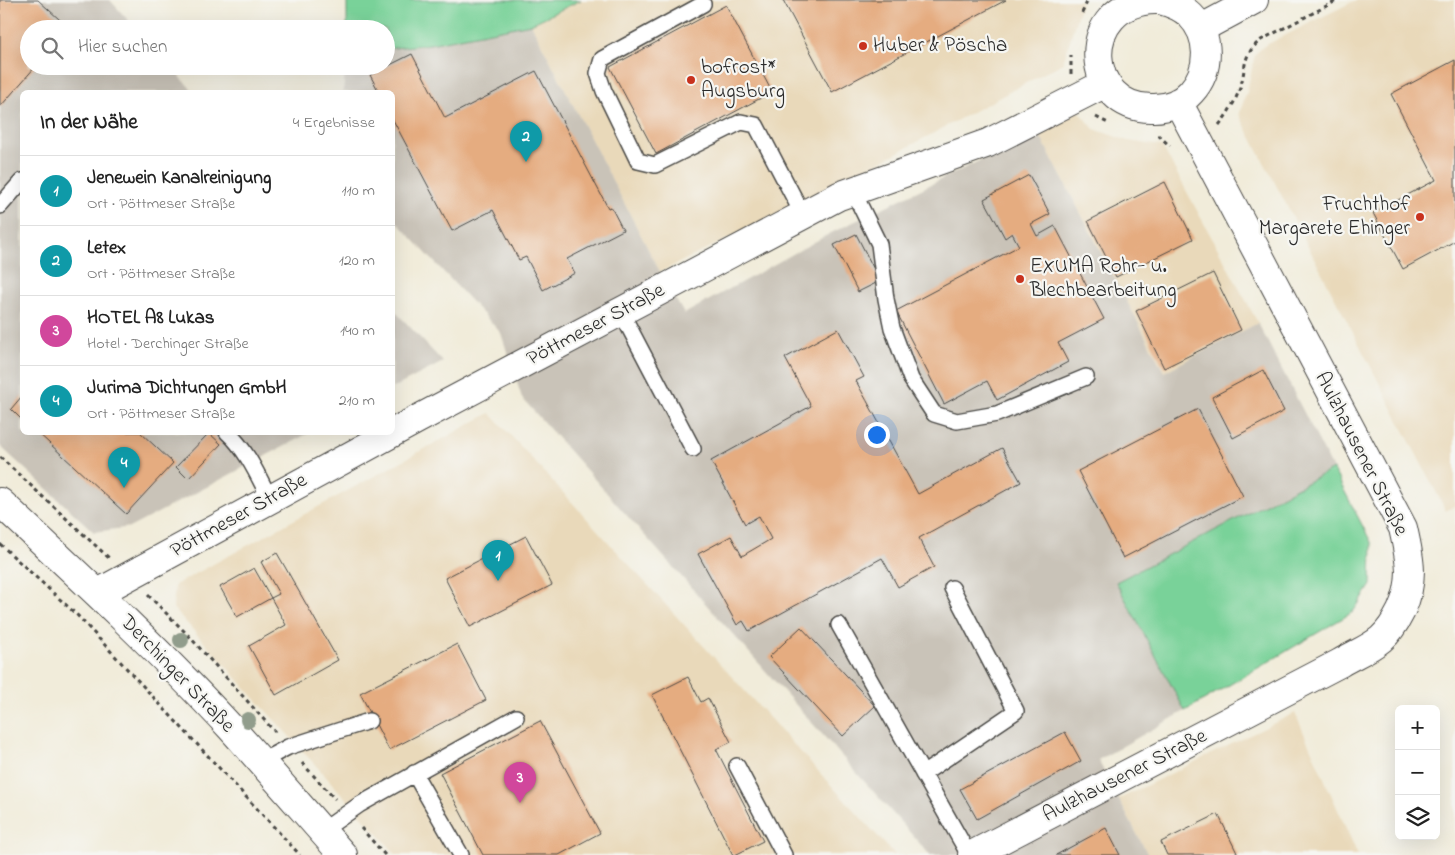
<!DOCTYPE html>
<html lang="de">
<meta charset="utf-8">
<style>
body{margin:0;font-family:"Indie Flower",sans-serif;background:#f2f2f2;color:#222}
.controls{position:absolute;right:15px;bottom:15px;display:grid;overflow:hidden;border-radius:8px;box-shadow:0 5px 20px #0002}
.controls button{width:45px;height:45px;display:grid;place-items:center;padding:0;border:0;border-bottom:1px solid #e0e0e0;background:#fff;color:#222;font:25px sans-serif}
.you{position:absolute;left:876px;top:434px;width:18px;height:18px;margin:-12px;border:4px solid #fff;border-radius:50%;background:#1a73e8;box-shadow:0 0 0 8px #1a73e833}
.badge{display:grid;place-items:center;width:32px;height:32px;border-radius:50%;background:#111827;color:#fff;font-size:16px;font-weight:700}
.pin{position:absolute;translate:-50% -41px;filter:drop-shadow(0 1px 2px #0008)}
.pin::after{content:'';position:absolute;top:26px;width:18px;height:15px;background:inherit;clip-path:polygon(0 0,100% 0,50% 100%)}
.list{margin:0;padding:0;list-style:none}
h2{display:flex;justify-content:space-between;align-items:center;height:65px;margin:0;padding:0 20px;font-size:21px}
h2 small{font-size:16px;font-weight:400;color:#767676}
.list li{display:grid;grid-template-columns:32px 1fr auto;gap:15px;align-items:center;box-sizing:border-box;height:70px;padding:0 20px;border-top:1px solid #e0e0e0}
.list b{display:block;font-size:19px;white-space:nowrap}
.list p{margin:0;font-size:16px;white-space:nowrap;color:#767676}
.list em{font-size:16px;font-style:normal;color:#767676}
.icon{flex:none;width:28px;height:28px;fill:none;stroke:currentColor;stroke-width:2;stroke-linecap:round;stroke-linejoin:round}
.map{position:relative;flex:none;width:1455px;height:855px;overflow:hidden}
.search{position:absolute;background:#fff;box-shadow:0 5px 20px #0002;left:20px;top:20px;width:375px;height:55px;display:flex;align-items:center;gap:12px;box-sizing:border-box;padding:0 18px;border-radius:28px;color:#767676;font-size:19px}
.panel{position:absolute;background:#fff;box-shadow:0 5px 20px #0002;left:20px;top:90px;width:375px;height:345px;border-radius:8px}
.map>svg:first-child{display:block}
.built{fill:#e9d9ba}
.industrial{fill:#c9c3b8}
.green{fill:#79d299;stroke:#527e62}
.building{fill:#e5ac80}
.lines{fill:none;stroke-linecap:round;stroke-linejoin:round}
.service-casing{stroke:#494845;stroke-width:18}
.minor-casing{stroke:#494845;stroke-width:30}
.secondary-casing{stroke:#494845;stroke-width:30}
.path{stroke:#494845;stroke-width:3;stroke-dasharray:4 4;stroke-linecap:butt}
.service{stroke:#fff;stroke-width:15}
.minor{stroke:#fff;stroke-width:28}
.secondary{stroke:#fff;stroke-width:28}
.tree{fill:#919d8c}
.poi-dot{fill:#c8321e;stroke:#f6f6f2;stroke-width:2}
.labels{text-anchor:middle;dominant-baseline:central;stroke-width:4.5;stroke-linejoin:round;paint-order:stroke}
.poi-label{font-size:21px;fill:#2b2b2b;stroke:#f6f6f2;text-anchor:start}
.street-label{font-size:21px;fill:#2b2b2b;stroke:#f6f6f2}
</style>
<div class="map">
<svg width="1455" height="855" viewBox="0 0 1455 855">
<rect width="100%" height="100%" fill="#f6f6f2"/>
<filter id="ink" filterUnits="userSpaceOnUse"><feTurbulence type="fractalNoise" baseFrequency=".02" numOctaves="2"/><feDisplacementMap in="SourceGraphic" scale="10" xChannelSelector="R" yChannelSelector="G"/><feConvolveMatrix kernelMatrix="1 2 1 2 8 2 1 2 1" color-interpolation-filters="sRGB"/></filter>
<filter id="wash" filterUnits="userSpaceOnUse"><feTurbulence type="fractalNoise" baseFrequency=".0096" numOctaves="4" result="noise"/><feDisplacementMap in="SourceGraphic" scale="20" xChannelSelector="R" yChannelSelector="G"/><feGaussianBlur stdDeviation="1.12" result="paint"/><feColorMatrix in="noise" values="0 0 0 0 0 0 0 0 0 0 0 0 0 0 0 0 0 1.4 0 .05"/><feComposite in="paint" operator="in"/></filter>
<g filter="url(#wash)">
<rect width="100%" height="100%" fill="#f1ecda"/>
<path class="built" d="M581 0H1082L1063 63 834 187 660 272 531 24Z
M1356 0H1455V505L1446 511 1239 114 1247 92 1255 54 1264 46Z
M1079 111 1094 129 1128 141 1162 146 1258 323 1164 372 1038 132Z
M490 413 895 855H397L173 608 175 585Z
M1295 713 1358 855H1148L1119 799Z"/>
<path class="industrial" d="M0 0H110L136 29H29V66H170L194 92H22V432L309 433 131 527 94 532 0 446Z
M531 24 660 272 684 314 829 234 1038 132 1164 372 1258 323 1333 469 1116 582 1185 711 1098 760 1148 855H930L522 398 501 333 393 218 392 92H343L346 66H386V49L430 44Z
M393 309 443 362 393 388H392Z"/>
<path class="green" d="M347 0H581L531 24 430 44 386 49V29H347Z
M1333 469 1372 544 1371 585 1353 612 1185 711 1116 582Z"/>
<g id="blocks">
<path class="building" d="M0 0H38L70 29H29V66H36L0 107Z
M783 0H1006L832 92Z
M726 5 772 92 656 154 610 67Z
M412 54 445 118 536 71 608 208 611 207 623 230 567 259 575 273 543 290 526 257 519 260 493 210 452 231 392 118V92H379L370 75Z
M1455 60V241L1403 269 1373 213 1436 180 1391 94Z
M1029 175 1050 214 1031 224 1037 236 1055 226 1104 319 1058 343 1068 362 997 400 987 381 944 404 896 311 1019 246 1012 233 1005 238 984 199Z
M1165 182 1193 239 1116 277 1088 221Z
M856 234 880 281 858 292 834 245Z
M1213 273 1241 330 1164 368 1136 311Z
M838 329 864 377 856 381 918 494 1002 448 1021 482 919 538 934 567 898 587 882 558 749 631 743 621 737 625 698 554 731 536 742 556 771 539 759 516 745 524 711 461 811 406 785 358Z
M1263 370 1284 411 1233 438 1212 397Z
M22 396V420L11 409Z
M1198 409 1243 496 1123 558 1078 471Z
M37 432H140L173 463 126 514Z
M209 433 221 444 188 479 176 467Z
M526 536 552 585 470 627 445 578Z
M277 553 338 660 276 695 249 646 286 625 271 598 279 594 261 562Z
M254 568 271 598 237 617 220 587Z
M801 627 875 706 843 736 769 657Z
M457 644 486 700 389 750 360 693Z
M688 677 701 702 708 698 731 742 716 749 763 841 735 855H733L652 695Z
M540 721 600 833 559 855H483L440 773Z
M1065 732 1081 761 977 819 960 789Z
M1218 814 1238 855H1167L1161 842Z
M1106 828 1120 855H1056Z"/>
</g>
</g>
<g filter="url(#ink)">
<use href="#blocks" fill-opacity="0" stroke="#494845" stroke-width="1"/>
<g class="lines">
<g class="service-casing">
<path id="service" d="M703 4 602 59 598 73 604 91 638 161 655 165 741 122 756 125 803 215
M853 191 879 244 886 299 892 328 911 379 934 414 957 421 997 414 1086 377
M0 206 22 181
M621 312 693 449
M227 432C247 450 258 476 270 499
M839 625 969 855
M260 762 288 747 369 721
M737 766 784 855
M414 773 461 855
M923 774 1016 711 952 588
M322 831 359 805 516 717"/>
</g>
<g class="minor-casing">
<path id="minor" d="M1155 0C1076 2 1083 111 1154 108 1168 108 1182 102 1191 92 1211 70 1211 36 1190 15 1182 7 1171 3 1160 0
M1200 29 1254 0
M98 593 418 419 839 196 988 143 1106 83
M972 855 1340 663C1353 655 1369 649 1381 639 1389 632 1396 621 1401 611 1415 580 1410 559 1403 528L1178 102"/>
</g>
<g class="secondary-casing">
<path id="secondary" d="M0 502C78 575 157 648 230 727 268 769 305 812 343 855"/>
</g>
<path class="path" d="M1082 13 1088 0
M1071 74V55
M1096 117 1108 123
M1219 125C1228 114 1235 102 1240 88 1247 66 1241 56 1261 40L1338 0
M1158 135 1170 146
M0 457 109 558
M0 544 77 615 300 855
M148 595 188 635 275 732
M302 763 335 799
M361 828 385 855"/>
<use href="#service" class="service"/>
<use href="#minor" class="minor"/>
<use href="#secondary" class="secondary"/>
</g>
<g class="tree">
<circle cx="181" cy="640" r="8"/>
<circle cx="248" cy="720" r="8"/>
</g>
</g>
<g class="poi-dot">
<circle cx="863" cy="46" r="5"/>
<circle cx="691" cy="80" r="5"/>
<circle cx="1420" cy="217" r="5"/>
<circle cx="1020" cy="279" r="5"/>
</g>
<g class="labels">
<g class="poi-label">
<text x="873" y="46">Huber &amp; Pöscha</text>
<text x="701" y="68">bofrost*<tspan x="701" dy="24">Augsburg</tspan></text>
<text x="1410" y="205" text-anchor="end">Fruchthof<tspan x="1410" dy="24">Margarete Ehinger</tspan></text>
<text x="1030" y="267">EXUMA Rohr- u.<tspan x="1030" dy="24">Blechbearbeitung</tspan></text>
</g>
<g class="street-label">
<text transform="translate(596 325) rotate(-28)">Pöttmeser Straße</text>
<text transform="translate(1361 454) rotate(63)">Aulzhausener Straße</text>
<text transform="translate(239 516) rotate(-29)">Pöttmeser Straße</text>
<text transform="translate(177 674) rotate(46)">Derchinger Straße</text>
<text transform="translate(1125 776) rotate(-27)">Aulzhausener Straße</text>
</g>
</g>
</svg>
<div class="controls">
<button>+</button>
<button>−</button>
<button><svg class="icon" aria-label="layers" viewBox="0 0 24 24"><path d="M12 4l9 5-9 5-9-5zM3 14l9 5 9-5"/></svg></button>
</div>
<div class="you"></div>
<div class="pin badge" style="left:498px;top:581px;background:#0f9aa8">1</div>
<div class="pin badge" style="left:526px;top:162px;background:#0f9aa8">2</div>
<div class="pin badge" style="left:520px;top:803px;background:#d1479c">3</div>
<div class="pin badge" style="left:124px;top:488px;background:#0f9aa8">4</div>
<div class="search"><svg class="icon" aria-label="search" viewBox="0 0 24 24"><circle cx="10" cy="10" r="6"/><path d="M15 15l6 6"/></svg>Hier suchen</div>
<section class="panel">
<h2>In der Nähe<small>4 Ergebnisse</small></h2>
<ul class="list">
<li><span class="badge" style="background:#0f9aa8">1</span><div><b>Jenewein Kanalreinigung</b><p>Ort · Pöttmeser Straße</p></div><em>110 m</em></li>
<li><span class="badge" style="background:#0f9aa8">2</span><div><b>Letex</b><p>Ort · Pöttmeser Straße</p></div><em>120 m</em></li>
<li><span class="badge" style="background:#d1479c">3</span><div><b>HOTEL A8 Lukas</b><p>Hotel · Derchinger Straße</p></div><em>140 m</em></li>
<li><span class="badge" style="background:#0f9aa8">4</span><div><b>Jurima Dichtungen GmbH</b><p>Ort · Pöttmeser Straße</p></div><em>210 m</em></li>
</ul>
</section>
</div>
